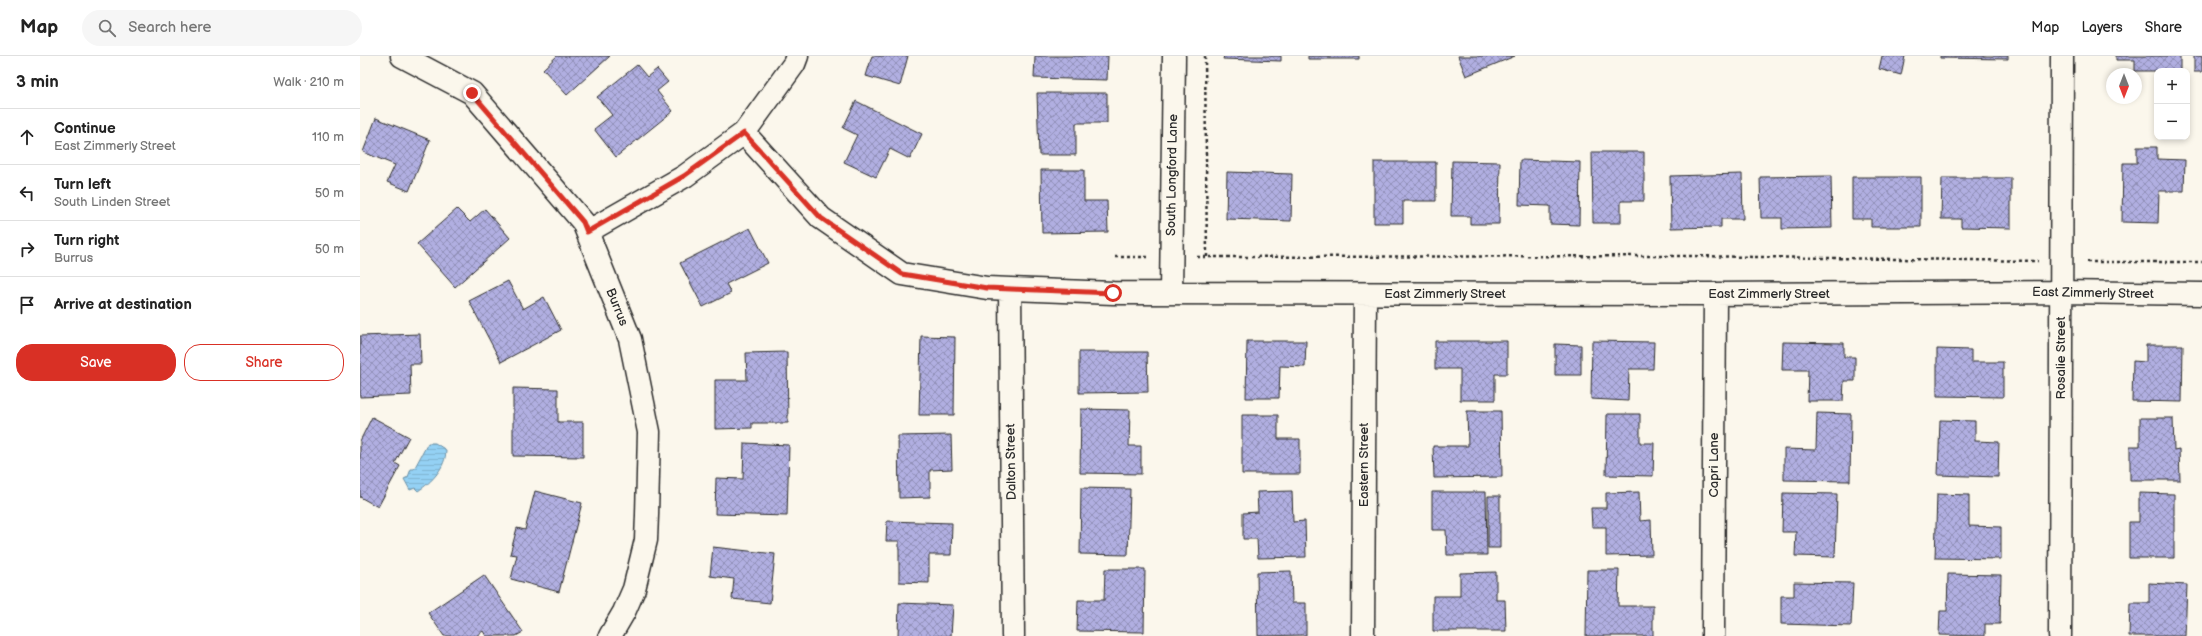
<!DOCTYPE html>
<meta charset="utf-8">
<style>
body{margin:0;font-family:"Balsamiq Sans",sans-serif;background:#f6f6f6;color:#222}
.controls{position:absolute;right:12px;top:12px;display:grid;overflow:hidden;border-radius:8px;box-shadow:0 2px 6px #0003}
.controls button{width:36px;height:36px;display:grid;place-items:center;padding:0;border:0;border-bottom:1px solid #e0e0e0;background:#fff;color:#222;font:20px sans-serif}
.compass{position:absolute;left:1746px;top:12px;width:36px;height:36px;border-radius:50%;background:#fff;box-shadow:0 2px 6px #0003;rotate:180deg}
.stop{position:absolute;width:12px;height:12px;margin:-9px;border:3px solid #d93025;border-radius:50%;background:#fff}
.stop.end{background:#d93025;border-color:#fff;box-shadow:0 1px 4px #0008}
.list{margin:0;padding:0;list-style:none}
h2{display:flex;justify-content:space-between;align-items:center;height:52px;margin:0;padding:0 16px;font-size:17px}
h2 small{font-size:13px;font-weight:400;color:#767676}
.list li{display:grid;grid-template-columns:26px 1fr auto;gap:12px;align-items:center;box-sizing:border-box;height:56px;padding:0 16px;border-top:1px solid #e0e0e0}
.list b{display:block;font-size:15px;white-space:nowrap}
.list p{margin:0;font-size:13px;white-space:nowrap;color:#767676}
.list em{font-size:13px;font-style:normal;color:#767676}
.actions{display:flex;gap:8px;padding:12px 16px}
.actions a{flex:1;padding:9px 0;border:1px solid #d93025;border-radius:16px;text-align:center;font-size:14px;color:#d93025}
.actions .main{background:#d93025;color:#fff}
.icon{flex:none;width:22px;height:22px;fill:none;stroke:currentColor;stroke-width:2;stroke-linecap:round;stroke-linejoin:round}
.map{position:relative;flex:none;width:1842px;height:580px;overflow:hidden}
header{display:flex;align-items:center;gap:24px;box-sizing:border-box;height:56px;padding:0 20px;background:#fff;border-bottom:1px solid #e0e0e0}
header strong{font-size:19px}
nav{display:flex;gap:22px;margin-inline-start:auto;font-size:14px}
.search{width:280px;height:36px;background:#f6f6f6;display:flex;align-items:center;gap:10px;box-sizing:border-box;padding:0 14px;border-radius:22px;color:#767676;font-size:15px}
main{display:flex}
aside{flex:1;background:#fff}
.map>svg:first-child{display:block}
.water{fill:url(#water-rules);stroke:#6a8fa4}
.building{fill:url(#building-cross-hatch);stroke:#2b2b2b}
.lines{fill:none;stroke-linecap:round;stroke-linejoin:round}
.minor-casing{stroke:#2b2b2b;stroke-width:25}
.path{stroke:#2b2b2b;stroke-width:2.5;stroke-dasharray:3 3;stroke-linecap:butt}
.minor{stroke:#fbf7ec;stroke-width:22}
.route{stroke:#d93025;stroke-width:5}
.labels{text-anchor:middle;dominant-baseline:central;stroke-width:3;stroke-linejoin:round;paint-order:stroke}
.street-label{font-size:13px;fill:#2b2b2b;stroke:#fbf7ec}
</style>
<header>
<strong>Map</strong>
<div class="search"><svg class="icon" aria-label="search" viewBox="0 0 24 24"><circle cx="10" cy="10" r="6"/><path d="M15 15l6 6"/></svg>Search here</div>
<nav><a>Map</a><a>Layers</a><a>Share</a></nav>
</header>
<main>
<aside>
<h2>3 min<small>Walk · 210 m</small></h2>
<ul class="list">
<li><svg class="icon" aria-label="ahead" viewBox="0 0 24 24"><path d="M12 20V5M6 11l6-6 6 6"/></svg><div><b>Continue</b><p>East Zimmerly Street</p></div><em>110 m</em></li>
<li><svg class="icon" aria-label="left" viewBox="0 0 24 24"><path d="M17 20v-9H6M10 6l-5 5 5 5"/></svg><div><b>Turn left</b><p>South Linden Street</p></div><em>50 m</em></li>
<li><svg class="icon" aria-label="right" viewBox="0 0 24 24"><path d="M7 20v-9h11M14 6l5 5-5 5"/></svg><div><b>Turn right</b><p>Burrus</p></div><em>50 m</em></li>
<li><svg class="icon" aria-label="arrive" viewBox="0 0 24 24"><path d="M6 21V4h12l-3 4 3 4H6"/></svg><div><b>Arrive at destination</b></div></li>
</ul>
<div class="actions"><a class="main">Save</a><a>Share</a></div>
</aside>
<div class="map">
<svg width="1842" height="580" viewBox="0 0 1842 580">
<defs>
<pattern id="water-rules" width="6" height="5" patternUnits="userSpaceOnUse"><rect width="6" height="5" fill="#94d1f4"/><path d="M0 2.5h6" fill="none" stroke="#80b4d1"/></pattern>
<pattern id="building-cross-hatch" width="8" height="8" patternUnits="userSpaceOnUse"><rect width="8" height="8" fill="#b1afe1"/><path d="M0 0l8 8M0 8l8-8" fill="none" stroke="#908fb7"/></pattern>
</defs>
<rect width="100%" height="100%" fill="#fbf7ec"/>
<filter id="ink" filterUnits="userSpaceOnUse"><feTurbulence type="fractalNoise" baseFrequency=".025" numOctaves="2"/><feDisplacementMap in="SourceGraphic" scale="8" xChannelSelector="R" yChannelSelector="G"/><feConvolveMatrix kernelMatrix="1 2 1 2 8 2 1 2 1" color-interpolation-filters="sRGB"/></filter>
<g filter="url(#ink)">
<path class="water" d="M68 387H75L86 394C86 411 72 426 58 435L55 432 50 434 44 423 48 421 51 413H54Z"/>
<path class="building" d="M197 0H250L207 39 183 13Z
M512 0H548L540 30 506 20Z
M675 0H748L747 24 674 22Z
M864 0H921V5L863 3Z
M948 0H999V3H948Z
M1098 0H1155L1106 20Z
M1522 0H1545L1541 19 1519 13Z
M1580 0H1648V3L1580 2Z
M1756 0H1820V15H1775V4H1756Z
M1834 0H1842V16H1834Z
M277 9 287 21 297 13 308 26 297 35 313 55 256 101 234 73 252 59 237 41Z
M677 37H747V67H716V99H679Z
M496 45 562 78 550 103 530 93 516 121 484 106 497 79 483 72Z
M16 62 70 84 49 135 27 126 35 109 3 96Z
M1777 91H1797V103L1825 104 1824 135H1799L1798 167 1762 166 1763 107H1777Z
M1232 96H1284V145H1261V167H1233Z
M1160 104 1220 106 1219 169 1190 168V150L1159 149Z
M1092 105 1140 106 1139 168H1110V160H1091Z
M1014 106H1076V145H1043V167H1014Z
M681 114H724V145H747L748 176 682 177Z
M867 116 932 118 931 165 866 163Z
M1382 118 1383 163H1361V171L1311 172 1310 120Z
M1471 120 1472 172 1422 173V162H1401L1400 121Z
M1492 121H1561V171H1511V163H1492Z
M1582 122H1651V172L1601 171V163H1581Z
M97 153 110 166 125 153 150 182 95 231 57 188Z
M390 172 408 207 366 228 371 237 343 251 320 207Z
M148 225 163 253 184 241 201 274 141 306 109 245Z
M60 278 61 308H50L51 339 0 341V280Z
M561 280 595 281 594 359H559Z
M887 285H946L945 311 920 310 919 342H886Z
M1075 285H1147V318H1135V344H1100V313H1075Z
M1232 285 1294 286 1293 313H1269L1268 345 1231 343Z
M1423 286 1484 287V301H1495V325H1484L1483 345H1447L1448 314H1422Z
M1195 288 1221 289V319H1195Z
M1786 289H1823L1822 346 1772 345 1773 305 1786 306Z
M1577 293 1611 294V306H1643V341L1577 340Z
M427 296 428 367H392V372L355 373V324H387L386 297Z
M719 296H787L788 336 719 337Z
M153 332 198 333V366H223V401L153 400Z
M721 353 770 354 769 390H781V418L720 417Z
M1107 355H1141L1142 421 1074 422 1073 390H1108Z
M1457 357 1491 358 1490 425 1424 424V393L1456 394Z
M1247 358H1280V387H1294L1293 420 1246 419Z
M882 359H918V383H940V418H882Z
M12 361 49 381 35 407 40 410 18 451 0 441V385Z
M1780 362H1813L1814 394 1819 393 1820 424H1770V390H1780Z
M1580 364 1615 365V385L1639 386 1638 421 1578 419Z
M591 379 592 413 570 414V441L539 442 538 380Z
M384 387 429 389 427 460 355 458 356 422 383 423Z
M721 432 770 433 768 499 720 498Z
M175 435 222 447 199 536 151 523 157 499 150 498 157 472 165 474Z
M932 435 933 466 945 465 946 501 898 502 897 483H883V457L898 456 897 436Z
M1072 436H1126L1127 499H1087L1086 474H1072Z
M1279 436 1280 465 1291 464 1292 499 1246 500V471H1232L1231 452H1246V437Z
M1423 437 1477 438 1475 501 1435 500 1436 476H1422Z
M1779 437 1814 438V502H1769V466H1779Z
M1577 438 1609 439V470L1641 471V503L1575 502Z
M1128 440H1140V492H1128Z
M527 465 592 467 591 499H569V527L539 526V485H526Z
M353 491 415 498 410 547 372 543 374 523 350 520Z
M745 513H785L784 576 717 575 718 544H744Z
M1227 514H1259L1258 550H1293V580H1226Z
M931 515 932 547H946V579L898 580 897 516Z
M1136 516V544H1145L1146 575H1073V540H1100V517Z
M1588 518 1641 519 1640 568H1625V580L1579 579 1580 555H1587Z
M124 519 163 576 156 580H126L123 575 116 580H84L68 557Z
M1434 526 1493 527 1491 570 1421 568V540H1434Z
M1789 527 1827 529 1825 580H1769L1770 547H1789Z
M539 547 593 549 591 580H538Z"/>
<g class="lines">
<g class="minor-casing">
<path id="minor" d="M42 0 112 37 223 166 270 283 289 376 287 459 286 484 274 533 264 556 250 580
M384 77 461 162 542 218 627 232 753 237 1355 238 1701 236 1842 238
M227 176 325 120 384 77 434 8 437 0
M650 233 653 580
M811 237 814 0
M1003 580 1005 238
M1353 580 1355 238
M1700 580 1702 0"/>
</g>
<path class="path" d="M845 0 847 201
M755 201H788
M837 201 1328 200 1678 205
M1727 206H1842"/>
<use href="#minor" class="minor"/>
</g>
</g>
<g class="lines" filter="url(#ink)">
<path class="route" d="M112 37 223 166 227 176 324 120 384 77 461 162 542 218 627 232 753 237"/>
</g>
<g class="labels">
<g class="street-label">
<text transform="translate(812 119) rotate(-89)">South Longford Lane</text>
<text transform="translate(1733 237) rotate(1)">East Zimmerly Street</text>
<text x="1085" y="238">East Zimmerly Street</text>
<text x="1409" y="238">East Zimmerly Street</text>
<text transform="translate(257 251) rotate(68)">Burrus</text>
<text transform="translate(1701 302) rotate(-90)">Rosalie Street</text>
<text transform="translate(651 406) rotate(-91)">Dalton Street</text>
<text transform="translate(1004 409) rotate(-90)">Eastern Street</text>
<text transform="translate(1354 409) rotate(-90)">Capri Lane</text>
</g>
</g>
</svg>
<div class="controls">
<button>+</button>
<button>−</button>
</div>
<svg class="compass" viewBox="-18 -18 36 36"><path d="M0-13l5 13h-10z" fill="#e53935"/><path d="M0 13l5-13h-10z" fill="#767676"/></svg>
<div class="stop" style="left:753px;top:237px"></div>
<div class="stop end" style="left:112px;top:37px"></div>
</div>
</main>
